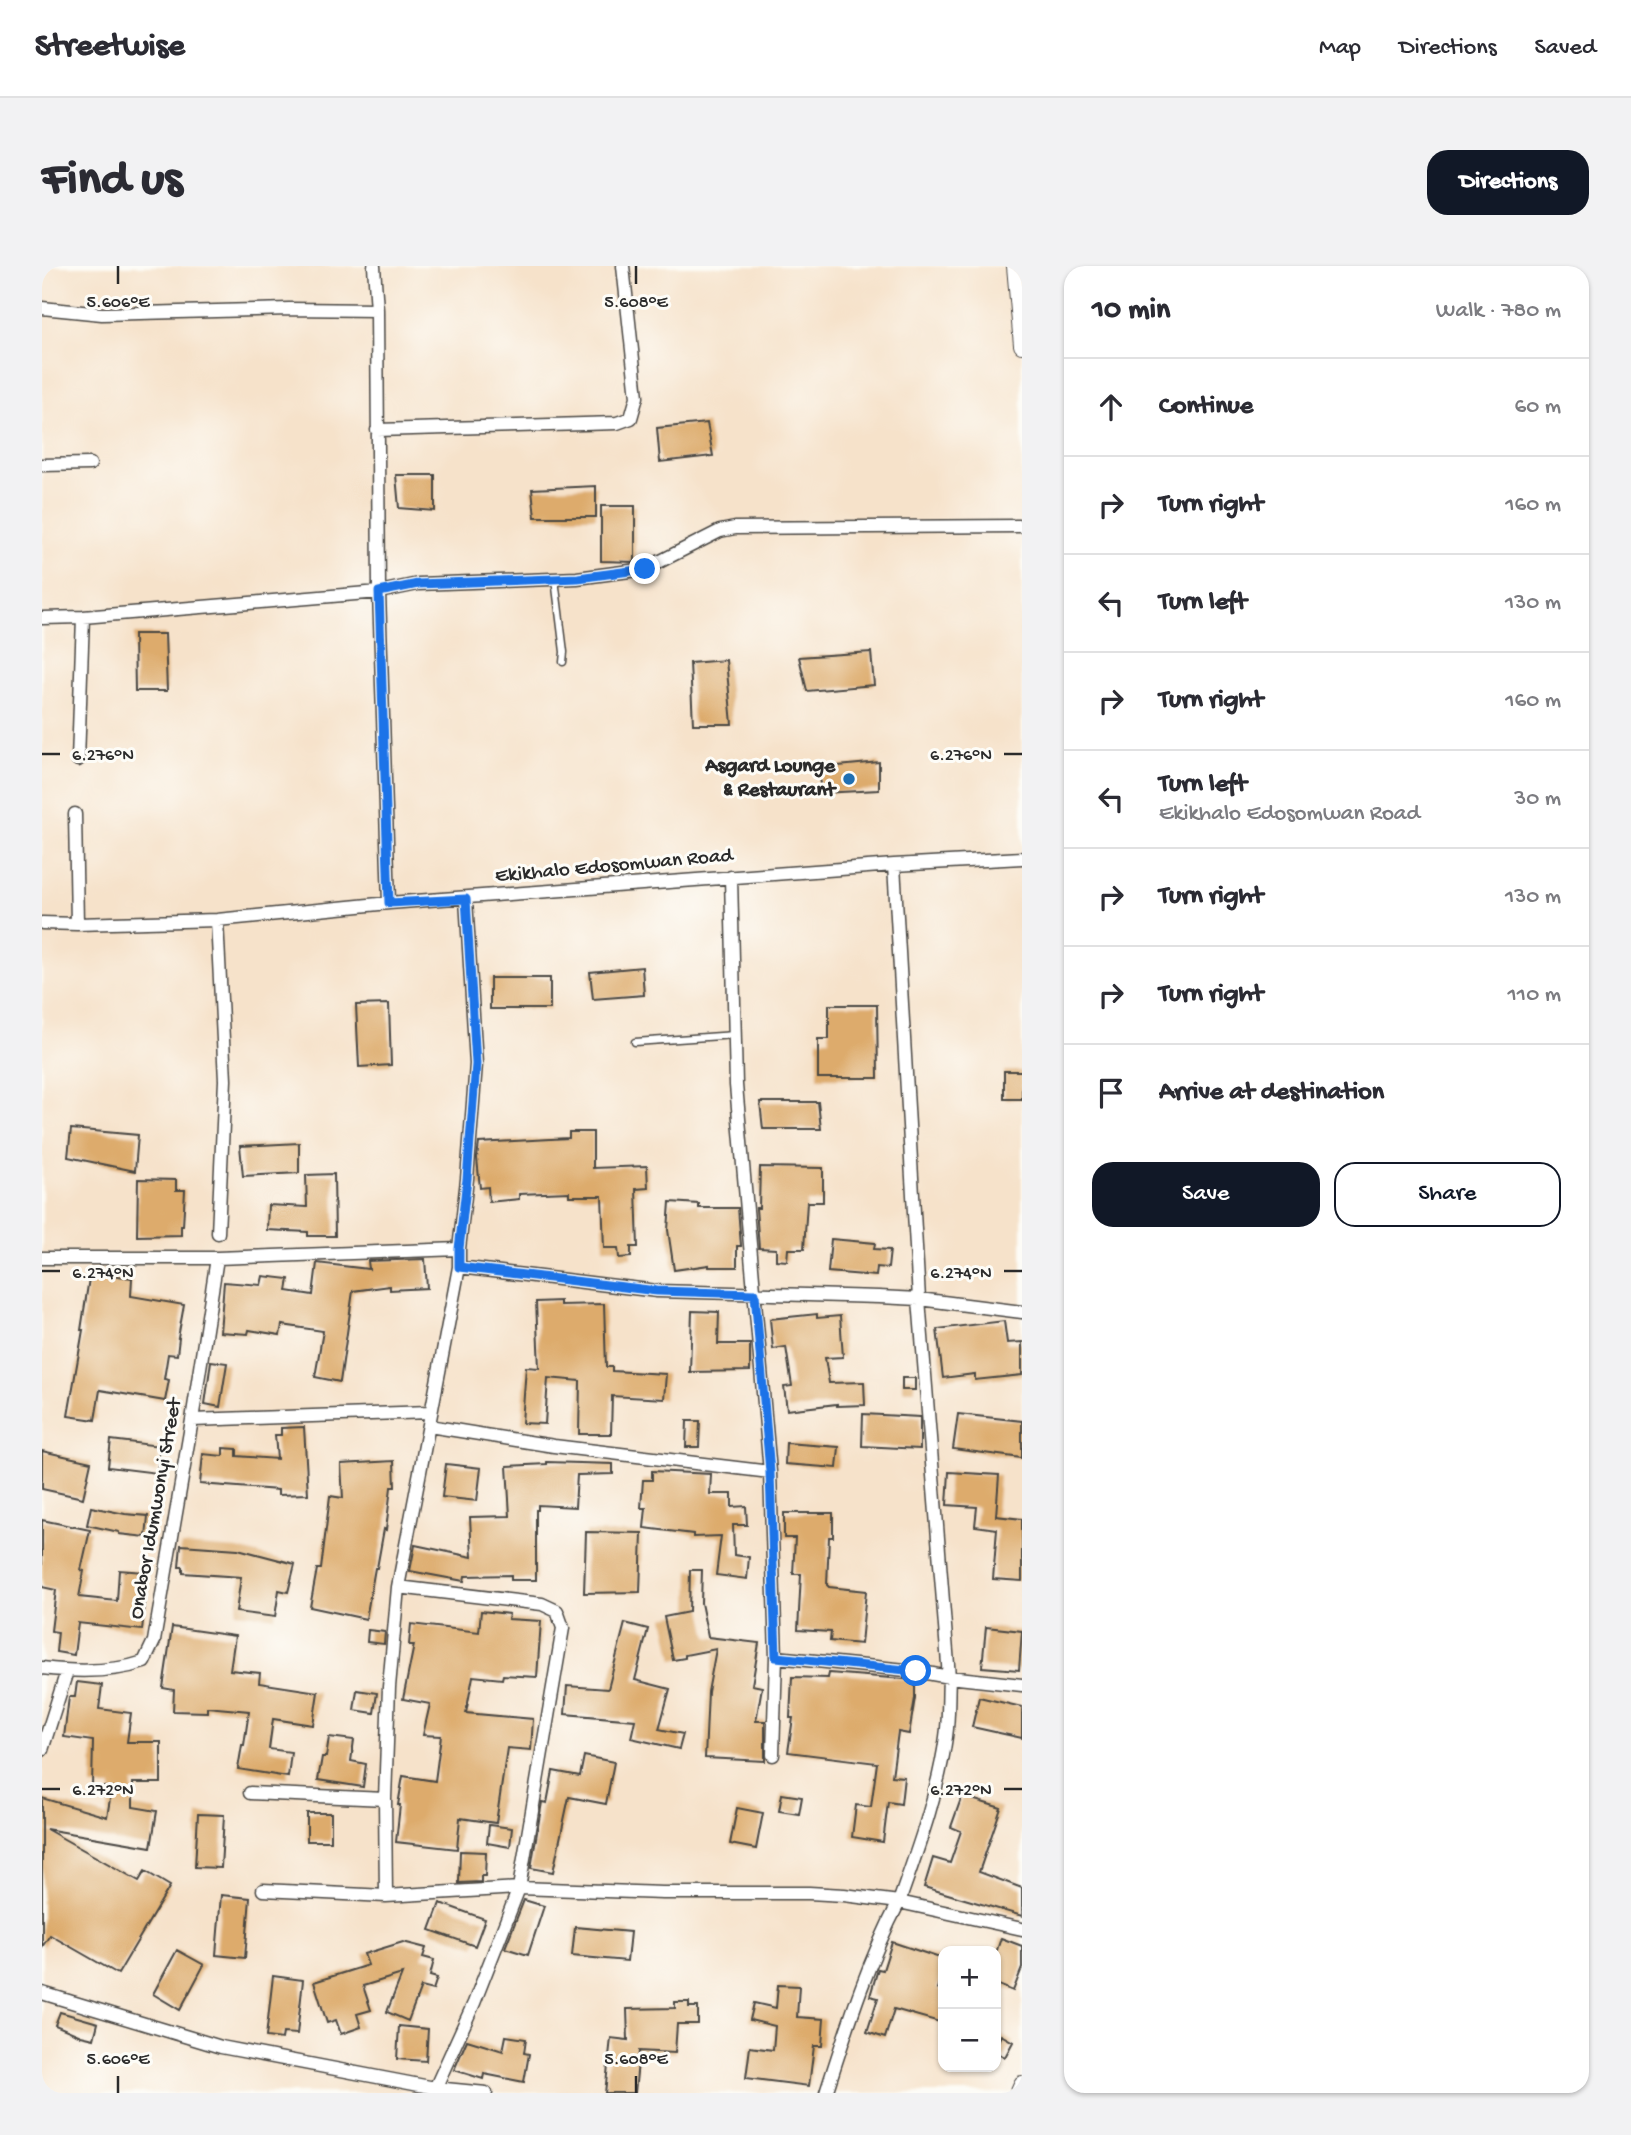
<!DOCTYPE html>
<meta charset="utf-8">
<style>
body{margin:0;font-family:"Gochi Hand",sans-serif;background:#f2f2f3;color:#2b2b33}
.controls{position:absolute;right:21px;bottom:21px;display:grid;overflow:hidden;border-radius:14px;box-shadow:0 2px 5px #0004}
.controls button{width:63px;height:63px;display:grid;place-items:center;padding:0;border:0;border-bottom:2px solid #e1e1e2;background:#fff;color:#2b2b33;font:35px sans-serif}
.stop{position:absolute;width:21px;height:21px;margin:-16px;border:5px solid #1a73e8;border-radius:50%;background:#fff}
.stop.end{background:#1a73e8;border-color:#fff;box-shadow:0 2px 7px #0008}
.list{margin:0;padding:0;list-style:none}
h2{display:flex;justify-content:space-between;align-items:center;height:91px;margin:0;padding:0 28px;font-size:30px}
h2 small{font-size:23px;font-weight:400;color:#7c7c81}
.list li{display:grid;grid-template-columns:46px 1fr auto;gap:21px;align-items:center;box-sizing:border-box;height:98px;padding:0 28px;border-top:2px solid #e1e1e2}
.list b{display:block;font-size:26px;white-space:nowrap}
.list p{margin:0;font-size:23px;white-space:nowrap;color:#7c7c81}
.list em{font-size:23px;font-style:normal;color:#7c7c81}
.actions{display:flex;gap:14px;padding:21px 28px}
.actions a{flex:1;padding:16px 0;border:2px solid #111827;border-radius:21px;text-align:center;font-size:24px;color:#111827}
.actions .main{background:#111827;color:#fff}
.icon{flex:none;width:38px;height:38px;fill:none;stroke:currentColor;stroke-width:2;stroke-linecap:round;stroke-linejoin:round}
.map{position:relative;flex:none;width:980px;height:1827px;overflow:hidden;border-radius:21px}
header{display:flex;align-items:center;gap:42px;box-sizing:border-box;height:98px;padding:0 35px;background:#fff;border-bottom:2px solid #e1e1e2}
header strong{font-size:33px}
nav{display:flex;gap:38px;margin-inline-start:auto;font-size:24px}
.intro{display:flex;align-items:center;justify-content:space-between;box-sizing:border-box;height:168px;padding:0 42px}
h1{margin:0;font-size:49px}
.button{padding:18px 32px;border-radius:21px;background:#111827;color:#fff;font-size:24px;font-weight:700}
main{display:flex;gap:42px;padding:0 42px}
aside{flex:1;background:#fff;border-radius:21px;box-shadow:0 2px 5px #0004}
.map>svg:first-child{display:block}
.building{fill:#ddab6c}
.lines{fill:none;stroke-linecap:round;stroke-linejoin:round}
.service-casing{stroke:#494643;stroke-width:9}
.minor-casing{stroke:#494643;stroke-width:15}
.tertiary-casing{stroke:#494643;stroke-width:18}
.service{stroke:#fff;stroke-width:6}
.minor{stroke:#fff;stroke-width:12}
.tertiary{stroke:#fff;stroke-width:16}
.route{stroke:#1a73e8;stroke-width:9}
.ticks{fill:none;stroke:#2b2b2b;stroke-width:2.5}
.poi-dot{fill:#1f6fb2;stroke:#fdfcf7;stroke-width:2.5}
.labels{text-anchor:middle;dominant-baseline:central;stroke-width:6;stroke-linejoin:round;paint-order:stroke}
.poi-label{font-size:21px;font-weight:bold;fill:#2b2b2b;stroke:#fdfcf7;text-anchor:end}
.street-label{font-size:21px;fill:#2b2b2b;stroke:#fdfcf7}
.ticks-label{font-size:18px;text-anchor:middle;fill:#2b2b2b;stroke:#fdfcf7;stroke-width:6;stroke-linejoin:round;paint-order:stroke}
</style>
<header>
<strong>Streetwise</strong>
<nav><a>Map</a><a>Directions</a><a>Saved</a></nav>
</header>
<div class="intro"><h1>Find us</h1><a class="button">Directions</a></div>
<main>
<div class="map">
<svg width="980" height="1827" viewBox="0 0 980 1827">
<rect width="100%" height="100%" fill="#fdfcf7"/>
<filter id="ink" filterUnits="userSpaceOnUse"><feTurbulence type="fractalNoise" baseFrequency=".0143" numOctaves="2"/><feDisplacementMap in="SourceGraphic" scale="14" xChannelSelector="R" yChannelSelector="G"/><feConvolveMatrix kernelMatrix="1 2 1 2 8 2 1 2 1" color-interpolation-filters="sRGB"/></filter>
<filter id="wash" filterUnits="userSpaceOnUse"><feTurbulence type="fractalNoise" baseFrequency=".00686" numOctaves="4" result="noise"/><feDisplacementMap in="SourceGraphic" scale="28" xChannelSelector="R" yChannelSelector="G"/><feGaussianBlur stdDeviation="1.57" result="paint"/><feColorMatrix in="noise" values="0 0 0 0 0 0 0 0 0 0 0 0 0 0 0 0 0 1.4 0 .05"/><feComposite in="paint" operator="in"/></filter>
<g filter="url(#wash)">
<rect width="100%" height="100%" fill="#f6e2ca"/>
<g id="blocks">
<path class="building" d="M665 157 671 190 618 196 615 162Z
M354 209H393V245L357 242Z
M554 220V251H493L490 223Z
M559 240H593V296L559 295Z
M92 368H123L125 425H93Z
M829 386 832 419 765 425 757 391Z
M684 394 690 458H651L648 397Z
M837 496V524L779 527 776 502Z
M600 701 602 729 551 733 548 706Z
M448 712H508V743H448Z
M347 738 349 799 317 801 314 739Z
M787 739H835L836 812H776V773H787Z
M962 805H980V833H962Z
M718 836H776L779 863H721Z
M29 863 96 869 93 905 26 891Z
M527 866H551V902L605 900 606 922 594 923 596 981H589V991L577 992 576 982H562L560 930H527V926L477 928V933L447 936 446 921 438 922 435 892 437 877 527 872Z
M257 877V907L201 910 198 880Z
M718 901 781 902V936H765L762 983H746L745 995 734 994V983L717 982 714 942H717Z
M292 908 293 970H266V966L225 964 226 939 265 941 264 909Z
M96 913 134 914V924H143L141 960H139V969L95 970Z
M628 936 657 938V942H696L699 980H695V1001H667V999L632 1004 626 964Z
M789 973 833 977 832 983 848 984 846 1002 835 1001 834 1010 786 1006Z
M383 993 385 1022 348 1024V1020L311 1025 298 1116 273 1111 281 1065 240 1059 238 1069 207 1064 206 1068 178 1066 182 1016 219 1019 221 1010 247 1013 245 1025 271 1029 275 997 327 1003 326 995Z
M48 1006 90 1012 89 1030 142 1039 136 1072H137L135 1089 126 1088 122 1113 127 1114 123 1135 58 1124 53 1154 26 1150 41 1064H39Z
M518 1035V1039L562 1038 564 1101H570V1105L624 1108 622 1133 570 1130 569 1168H537L538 1115 506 1112 503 1158 480 1157 484 1101 497 1102 494 1036Z
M650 1045 677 1046 676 1078H708V1105L648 1106Z
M775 1048V1052L798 1050 801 1091 783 1092 787 1117 822 1116 823 1139 795 1140V1138L745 1144 742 1121 750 1120 744 1081 731 1083 728 1053Z
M962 1055 965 1077 980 1076V1109L933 1114V1108L901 1112 895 1063Z
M169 1095 185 1097 178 1141 163 1138Z
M860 1112H873V1124H860Z
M821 1148 878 1151V1183L820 1180Z
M916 1148 980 1155V1192L911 1183Z
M645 1155H658L657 1181H644Z
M262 1161 266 1228 236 1229V1224L158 1218 161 1188 181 1190V1182L195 1183V1190L235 1193 233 1169H239V1162Z
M69 1174 118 1180 115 1207 66 1201Z
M744 1177 797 1181 795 1202 743 1198Z
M0 1185 49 1196 41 1232 0 1223Z
M352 1195 353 1221H349L344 1264 342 1263 335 1302H333L324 1353 268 1341 275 1303H279L288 1230 301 1232 299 1198Z
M505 1196 571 1198V1208L535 1209 533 1241 496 1239V1244H494V1314H469V1309L423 1310 422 1315 368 1305 373 1279 430 1291 428 1251 468 1250 465 1200 505 1198Z
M404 1198 439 1202 435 1235 400 1231Z
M610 1205 669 1208 668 1228H690V1241L704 1240 705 1259H691L692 1289 707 1291 705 1313 674 1309 679 1270 651 1271V1268L602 1262 604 1242H599L601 1214H610Z
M907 1206 957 1209 954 1250 980 1253V1315L951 1313 955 1263 933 1260 935 1241 905 1239Z
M49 1241 83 1248 106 1250 104 1271 77 1268V1266L45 1259Z
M742 1247H791V1271H787L785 1319 787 1321 824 1325 819 1378 788 1375 789 1366 756 1364 759 1308H751L753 1272H742Z
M0 1254 48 1264 39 1304 42 1305 37 1331 75 1335 77 1304 102 1306 100 1338H103L100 1364 36 1357 32 1389 14 1386 16 1366 9 1365 14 1324 0 1321Z
M544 1266 600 1267 598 1326 542 1327Z
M139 1279 196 1283 253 1298 246 1326 237 1324 233 1351 194 1346 199 1311 141 1307V1301H137Z
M648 1304H660L659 1337 666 1371 717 1377 710 1419 720 1421 714 1455H723V1495L663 1492 666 1426 674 1383 643 1389V1392L631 1394 622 1351 647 1346Z
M439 1345 467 1348 466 1353 499 1355 495 1411 461 1409 460 1413 431 1410 424 1447 491 1453 489 1484 465 1482 454 1557 418 1552 415 1583 354 1576 358 1539H356L361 1510 393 1515 399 1470 381 1469 388 1438 361 1433 372 1379H367L369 1358 437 1366Z
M583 1357 606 1363 593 1414 628 1423 617 1463 641 1468 637 1483 589 1472 593 1454 523 1448 525 1420 566 1423Z
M130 1361 193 1370 188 1404 218 1407 217 1417 276 1426 271 1459 231 1453 227 1483 249 1486 246 1511 196 1503 200 1479H202L207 1445 165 1441V1446L131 1445 132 1424 121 1422Z
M944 1361 980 1365 977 1404 940 1401Z
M326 1364 343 1366 342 1378 325 1376Z
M787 1407 873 1414V1432L867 1468 856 1466 850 1510 862 1511 859 1538 846 1536 841 1576 810 1571 814 1539 829 1541 835 1497 746 1486 751 1452H748L750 1411 786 1412Z
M35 1416 60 1419 57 1443 89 1447 85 1476H119V1517H91V1541L115 1545 109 1581 4 1563 97 1615 103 1605 128 1620 76 1708 8 1669 0 1681V1532L65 1551 70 1521H50L51 1475 22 1471 27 1431H33Z
M315 1424 335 1427 332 1447 312 1444Z
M937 1431 980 1441V1472L930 1461Z
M287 1471 312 1474 309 1495 324 1498 321 1521 276 1514 280 1491H284Z
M542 1490 572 1496 564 1538 527 1531 511 1606 489 1602 500 1536 505 1537 511 1505 538 1510Z
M740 1528 760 1531 757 1548 737 1545Z
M920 1530 959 1542 937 1606 980 1622V1650L882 1621 891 1592 908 1597 919 1565 909 1561Z
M695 1542 721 1547 714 1583 688 1578Z
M265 1547H289V1575H265Z
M156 1548 182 1549 179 1602 153 1601Z
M447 1559 470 1562 468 1581 445 1577Z
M418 1585 444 1586 443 1610H439V1616L417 1617Z
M179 1629 208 1632 203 1692 174 1689Z
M482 1634 502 1640 486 1689 463 1682Z
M398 1637 443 1653 433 1680 388 1664Z
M533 1661 588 1666 585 1695 530 1690Z
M959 1672 980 1680V1702L971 1725 954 1718V1687Z
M361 1676 384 1682 381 1691 392 1694 388 1710 395 1712 391 1724 379 1721 366 1755 345 1746 360 1708 321 1720 329 1744 315 1748 319 1761 299 1768 294 1754 285 1757 272 1716 326 1699 322 1688Z
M850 1676 901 1693V1704L895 1723 901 1725V1757L852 1743 843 1772 825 1766 836 1732 828 1730 836 1703 841 1704Z
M135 1684 162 1699 138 1744 111 1728Z
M231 1710 261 1714 255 1768 241 1767 240 1773 224 1771Z
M736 1719 757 1720 755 1751 782 1753 780 1780H772L767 1820 704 1812 708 1781 731 1784 733 1760 708 1754 712 1737 734 1742Z
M633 1736H647V1741H656V1758H635L633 1787 597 1785 593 1827H563L569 1772 586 1774 585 1743 633 1742Z
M18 1746 56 1757 52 1773 39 1770 13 1759Z
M357 1760 386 1763 384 1795 355 1793Z
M959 1769 971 1776 963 1791 954 1786V1780Z
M464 1770 484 1773 482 1787 487 1788 482 1816 442 1808 441 1813 412 1804 425 1774 461 1785Z"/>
</g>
</g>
<g filter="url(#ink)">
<use href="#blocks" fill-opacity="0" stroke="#494643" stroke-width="2"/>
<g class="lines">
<g class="service-casing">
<path id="service" d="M513 313 522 386 521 396
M593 776 693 769"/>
</g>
<g class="minor-casing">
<path id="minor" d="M332 0 335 44 337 326 347 637
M0 42 60 48 247 43 335 44
M335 164 575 157 589 152 595 131 581 0
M0 199 48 198
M0 352 41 351 337 326 376 318 535 312 603 303 678 265 693 262 980 260
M36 494 41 351
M33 548 35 658
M689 611 694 819 728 1206 734 1391 874 1405 907 1411 980 1419
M175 654 183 814 176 967
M0 657 35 658 175 654 347 637 852 599 980 592
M0 992H175L417 983
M417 1001 615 1025 837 1031 877 1033 980 1046
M150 1154 388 1146
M387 1160 512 1180 728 1206
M356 1321 500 1338 515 1345 521 1362 477 1622 432 1737 391 1827
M0 1402C34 1406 70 1407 102 1396L112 1375 150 1154 175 992
M0 1484 25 1405
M731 1489 734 1391
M208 1527 343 1533
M221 1624 344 1630 477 1622 621 1627H767L802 1629 857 1636C876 1582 896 1528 904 1471 907 1451 906 1431 907 1411L877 1033 852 599
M344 1630 343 1533 347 1421 356 1321 417 1001V983L425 913 434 798 424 633
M0 1727 179 1781 393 1822 444 1827
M784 1827C805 1762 825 1697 857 1636L980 1663"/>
</g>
<g class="tertiary-casing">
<path id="tertiary" d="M973 0 980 79
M976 1827 980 1818"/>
</g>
<use href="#service" class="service"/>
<use href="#minor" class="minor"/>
<use href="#tertiary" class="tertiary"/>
</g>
</g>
<g class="lines" filter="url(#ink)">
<path class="route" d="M603 303 536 312 376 318 337 326 347 637 424 633 434 798 425 913 417 983V1001L615 1025 713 1028 728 1206 734 1391 874 1405"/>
</g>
<path class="ticks" d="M76 0V18M594 0V18M0 488H18M962 488H980M0 1005H18M962 1005H980M0 1523H18M962 1523H980M76 1810V1827M594 1810V1827"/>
<circle class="poi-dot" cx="807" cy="513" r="7"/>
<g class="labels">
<g class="poi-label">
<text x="793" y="501">Asgard Lounge<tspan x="793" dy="24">&amp; Restaurant</tspan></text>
</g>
<g class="street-label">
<text transform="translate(572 601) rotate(-5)">Ekikhalo Edosomwan Road</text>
<text transform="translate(115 1243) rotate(-80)">Onabor Idumwonyi Street</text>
</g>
</g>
<g class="ticks-label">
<text x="76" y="41">5.606°E</text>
<text x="594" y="41">5.608°E</text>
<text x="61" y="494">6.276°N</text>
<text x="919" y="494">6.276°N</text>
<text x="61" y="1012">6.274°N</text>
<text x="919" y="1012">6.274°N</text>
<text x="61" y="1529">6.272°N</text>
<text x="919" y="1529">6.272°N</text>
<text x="76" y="1798">5.606°E</text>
<text x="594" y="1798">5.608°E</text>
</g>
</svg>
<div class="controls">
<button>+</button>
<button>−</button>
</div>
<div class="stop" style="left:874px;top:1405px"></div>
<div class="stop end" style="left:603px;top:303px"></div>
</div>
<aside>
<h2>10 min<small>Walk · 780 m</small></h2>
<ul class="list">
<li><svg class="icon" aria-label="ahead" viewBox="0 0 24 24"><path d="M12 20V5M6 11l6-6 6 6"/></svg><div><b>Continue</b></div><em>60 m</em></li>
<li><svg class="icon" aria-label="right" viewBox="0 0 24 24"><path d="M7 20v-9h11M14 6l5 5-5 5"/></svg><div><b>Turn right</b></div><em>160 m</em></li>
<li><svg class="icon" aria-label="left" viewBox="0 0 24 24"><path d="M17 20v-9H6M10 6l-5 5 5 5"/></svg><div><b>Turn left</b></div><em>130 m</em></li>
<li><svg class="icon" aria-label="right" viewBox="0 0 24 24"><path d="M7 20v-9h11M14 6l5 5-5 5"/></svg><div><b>Turn right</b></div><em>160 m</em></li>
<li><svg class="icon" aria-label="left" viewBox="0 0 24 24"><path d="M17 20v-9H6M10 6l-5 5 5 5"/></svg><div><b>Turn left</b><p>Ekikhalo Edosomwan Road</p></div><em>30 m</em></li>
<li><svg class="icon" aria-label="right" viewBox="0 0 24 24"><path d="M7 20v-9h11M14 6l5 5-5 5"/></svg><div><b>Turn right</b></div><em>130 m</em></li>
<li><svg class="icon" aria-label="right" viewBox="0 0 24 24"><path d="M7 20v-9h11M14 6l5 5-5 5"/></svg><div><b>Turn right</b></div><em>110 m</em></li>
<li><svg class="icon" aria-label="arrive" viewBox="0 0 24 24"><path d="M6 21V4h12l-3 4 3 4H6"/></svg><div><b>Arrive at destination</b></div></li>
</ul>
<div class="actions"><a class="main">Save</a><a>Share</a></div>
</aside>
</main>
